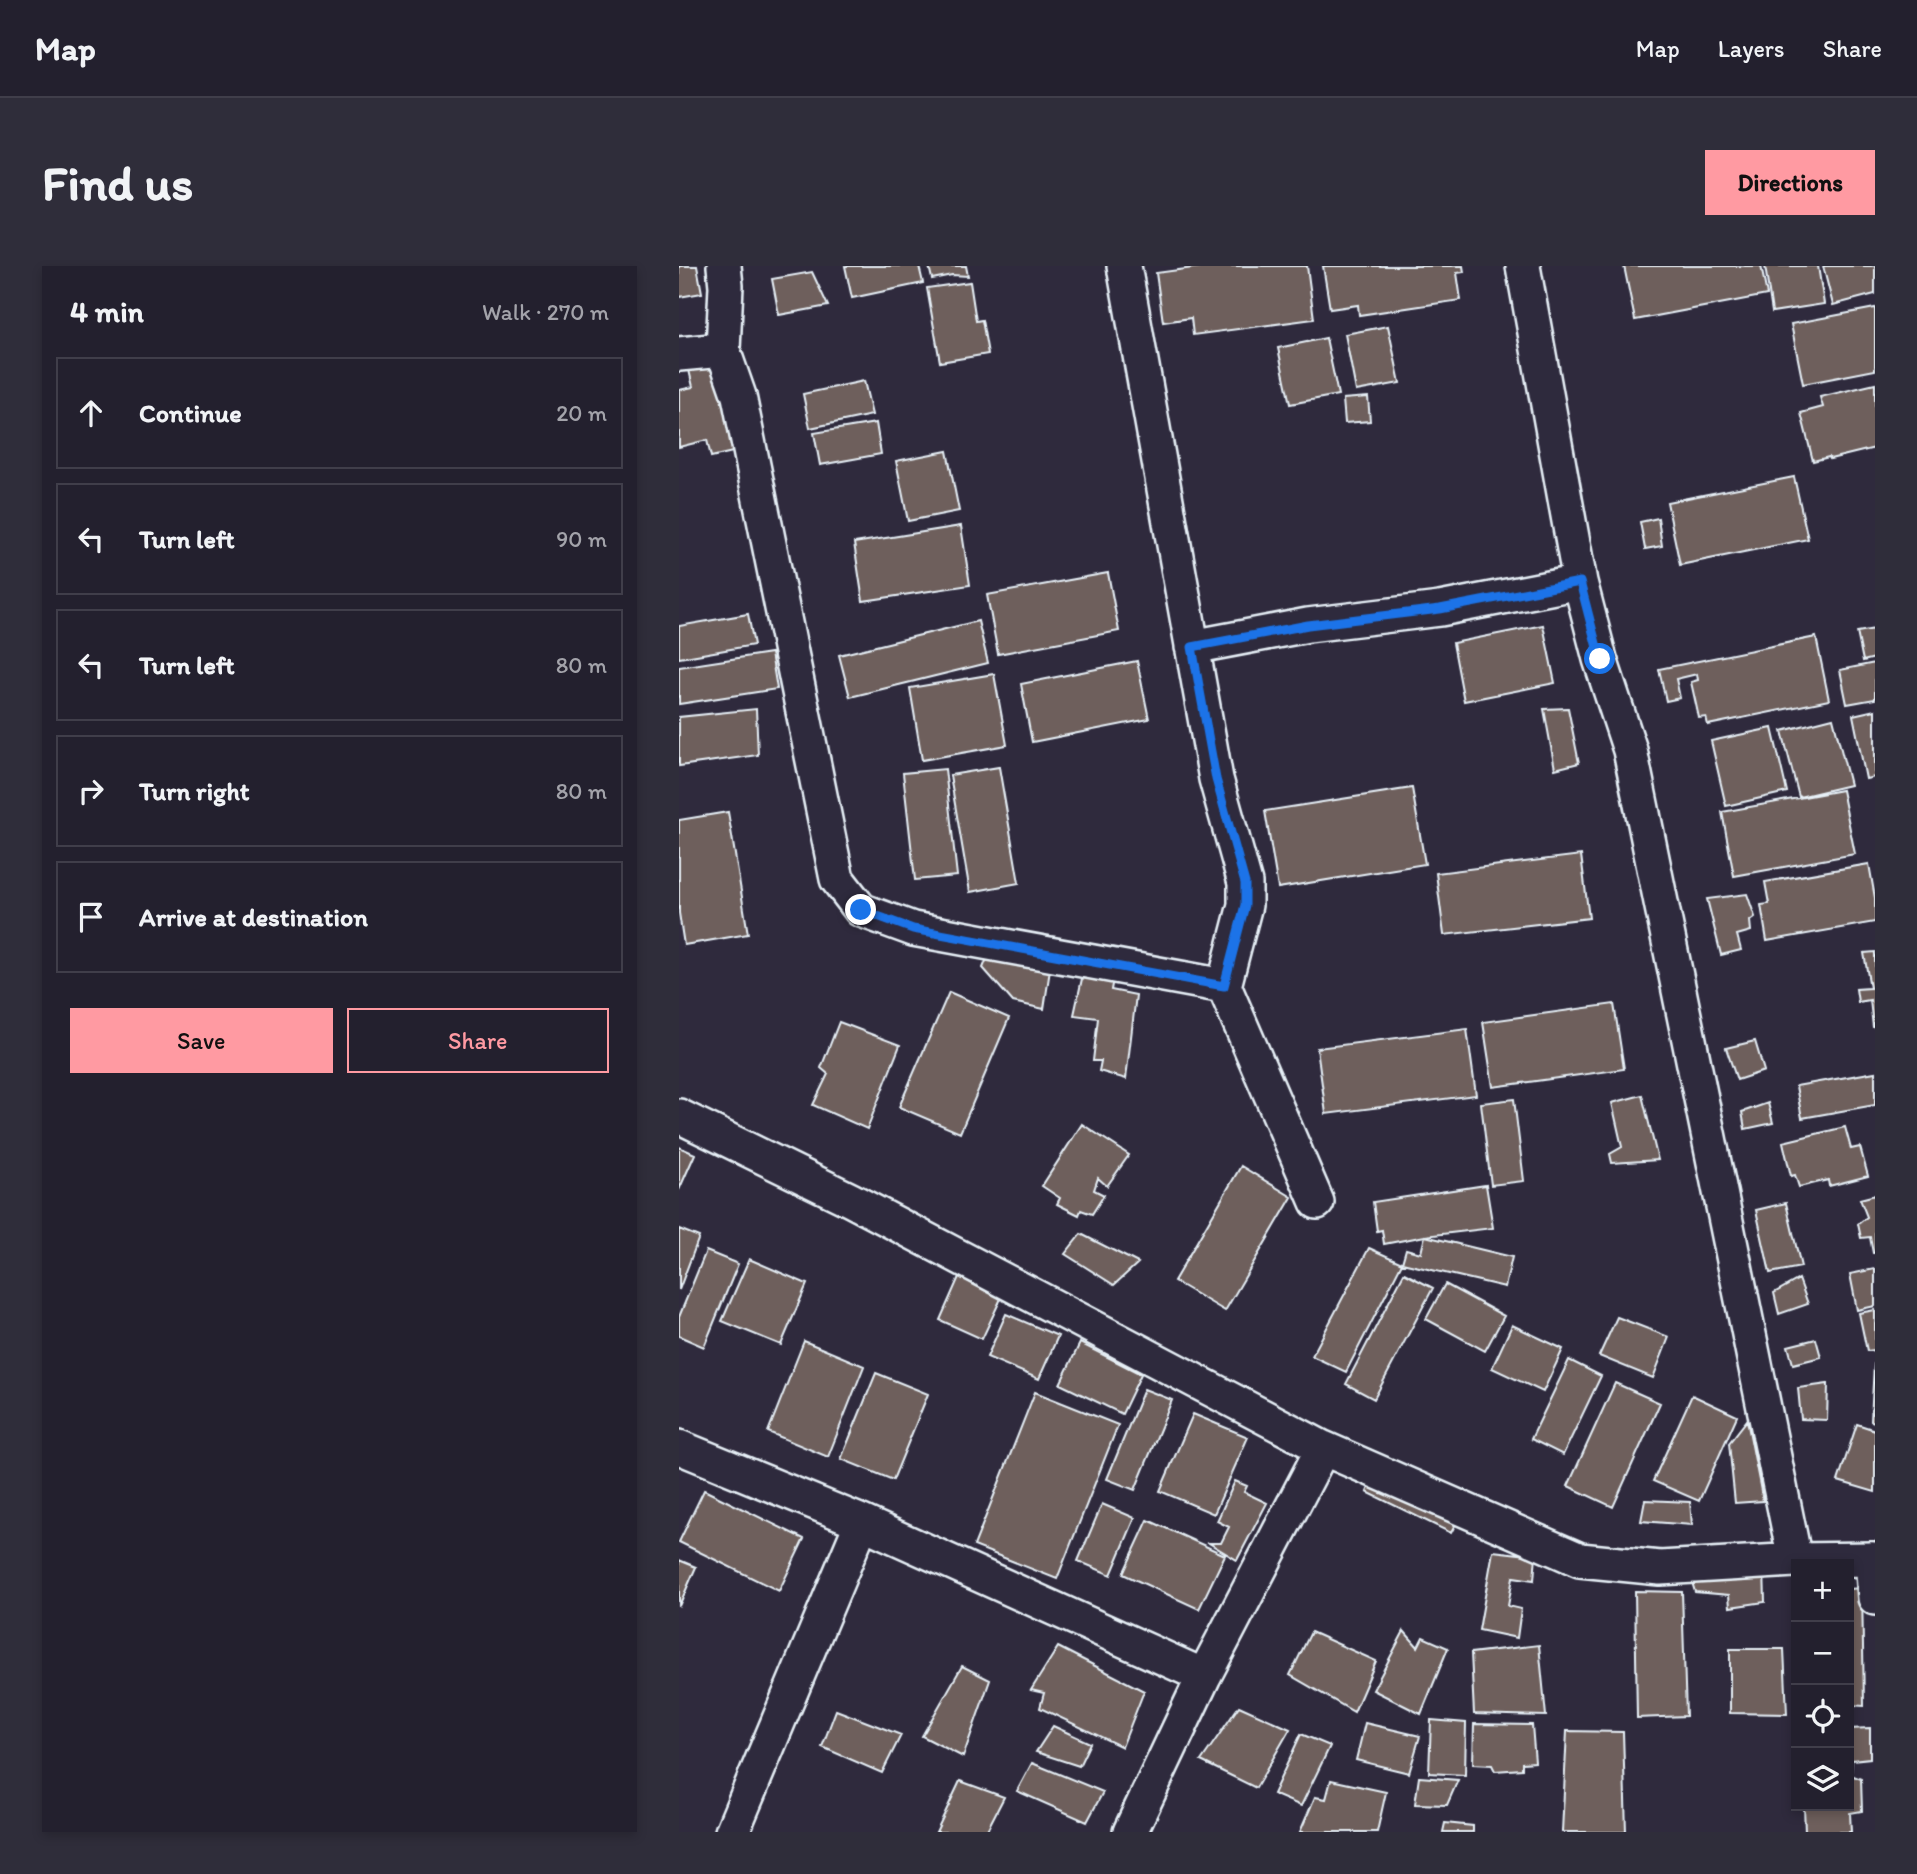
<!DOCTYPE html>
<meta charset="utf-8">
<style>
body{margin:0;font-family:Itim,sans-serif;background:#2f2d3a;color:#f1f3f6}
.controls{position:absolute;right:21px;bottom:21px;display:grid;overflow:hidden;border-radius:0px;box-shadow:0 4px 10px #0003}
.controls button{width:63px;height:63px;display:grid;place-items:center;padding:0;border:0;border-bottom:2px solid #403e4a;background:#23202e;color:#f1f3f6;font:35px sans-serif}
.stop{position:absolute;width:21px;height:21px;margin:-16px;border:5px solid #1a73e8;border-radius:50%;background:#fff}
.stop.end{background:#1a73e8;border-color:#fff;box-shadow:0 2px 7px #0008}
.list{margin:0;padding:0;list-style:none}
h2{display:flex;justify-content:space-between;align-items:center;height:91px;margin:0;padding:0 28px;font-size:30px}
h2 small{font-size:23px;font-weight:400;color:#a3a3aa}
.list li{display:grid;grid-template-columns:46px 1fr auto;gap:21px;align-items:center;box-sizing:border-box;height:112px;margin:0 14px 14px;padding:0 14px;border:2px solid #403e4a;border-radius:0px}
.list b{display:block;font-size:26px;white-space:nowrap}
.list em{font-size:23px;font-style:normal;color:#a3a3aa}
.actions{display:flex;gap:14px;padding:21px 28px}
.actions a{flex:1;padding:16px 0;border:2px solid #ff9aa2;border-radius:0px;text-align:center;font-size:24px;color:#ff9aa2}
.actions .main{background:#ff9aa2;color:#111}
.icon{flex:none;width:38px;height:38px;fill:none;stroke:currentColor;stroke-width:2;stroke-linecap:round;stroke-linejoin:round}
.map{position:relative;flex:none;width:1196px;height:1566px;overflow:hidden;border-radius:0px}
header{display:flex;align-items:center;gap:42px;box-sizing:border-box;height:98px;padding:0 35px;background:#23202e;border-bottom:2px solid #403e4a}
header strong{font-size:33px}
nav{display:flex;gap:38px;margin-inline-start:auto;font-size:24px}
.intro{display:flex;align-items:center;justify-content:space-between;box-sizing:border-box;height:168px;padding:0 42px}
h1{margin:0;font-size:49px}
.button{padding:18px 32px;border-radius:0px;background:#ff9aa2;color:#111;font-size:24px;font-weight:700}
main{display:flex;gap:42px;padding:0 42px}
aside{flex:1;background:#23202e;border-radius:0px;box-shadow:0 4px 10px #0003}
.map>svg:first-child{display:block}
.building{fill:#6e5f5b;stroke:#e8f1f8;stroke-width:2}
.lines{fill:none;stroke-linecap:round;stroke-linejoin:round}
.street-casing{stroke:#e8f1f8;stroke-width:38}
.street{stroke:#2f2a3d;stroke-width:33}
.route{stroke:#1a73e8;stroke-width:9}
</style>
<header>
<strong>Map</strong>
<nav><a>Map</a><a>Layers</a><a>Share</a></nav>
</header>
<div class="intro"><h1>Find us</h1><a class="button">Directions</a></div>
<main>
<aside>
<h2>4 min<small>Walk · 270 m</small></h2>
<ul class="list">
<li><svg class="icon" aria-label="ahead" viewBox="0 0 24 24"><path d="M12 20V5M6 11l6-6 6 6"/></svg><div><b>Continue</b></div><em>20 m</em></li>
<li><svg class="icon" aria-label="left" viewBox="0 0 24 24"><path d="M17 20v-9H6M10 6l-5 5 5 5"/></svg><div><b>Turn left</b></div><em>90 m</em></li>
<li><svg class="icon" aria-label="left" viewBox="0 0 24 24"><path d="M17 20v-9H6M10 6l-5 5 5 5"/></svg><div><b>Turn left</b></div><em>80 m</em></li>
<li><svg class="icon" aria-label="right" viewBox="0 0 24 24"><path d="M7 20v-9h11M14 6l5 5-5 5"/></svg><div><b>Turn right</b></div><em>80 m</em></li>
<li><svg class="icon" aria-label="arrive" viewBox="0 0 24 24"><path d="M6 21V4h12l-3 4 3 4H6"/></svg><div><b>Arrive at destination</b></div></li>
</ul>
<div class="actions"><a class="main">Save</a><a>Share</a></div>
</aside>
<div class="map">
<svg width="1196" height="1566" viewBox="0 0 1196 1566">
<rect width="100%" height="100%" fill="#2f2a3d"/>
<filter id="ink" filterUnits="userSpaceOnUse"><feTurbulence type="fractalNoise" baseFrequency=".0143" numOctaves="2"/><feDisplacementMap in="SourceGraphic" scale="14" xChannelSelector="R" yChannelSelector="G"/><feConvolveMatrix kernelMatrix="1 2 1 2 8 2 1 2 1" color-interpolation-filters="sRGB"/></filter>
<g filter="url(#ink)">
<path class="building" d="M0 0H18L23 27 0 31Z
M166 0H240L244 17 173 32Z
M250 0H287L289 10 273 9 253 13Z
M529 0H628L635 53 514 69 512 52 484 56 477 7Z
M644 0H784L785 6 778 7 782 34 680 49 679 39 651 43Z
M945 0H1082L1088 29 956 54Z
M1086 0H1139L1145 38 1093 46Z
M1144 0H1196V28L1154 39Z
M133 6 149 40 100 49 93 13Z
M291 16 297 55 303 54 309 88 261 96 248 22Z
M1196 42V104L1124 118 1112 58Z
M709 60 721 117 677 125 666 68Z
M647 72 659 129 611 138 599 82Z
M38 97 58 185 32 191 28 174 0 181V124L14 121 10 104Z
M185 115 193 149 131 162 124 128Z
M1196 118V182L1151 193 1150 191 1134 195 1122 147 1144 141 1141 131Z
M689 131 691 155 666 157 664 133Z
M197 157 202 188 141 199 135 167Z
M268 185 280 245 229 255 217 195Z
M1115 211 1129 273 1001 299 988 236Z
M979 252 983 280 966 283 961 256Z
M282 260 291 319 184 335 175 277Z
M429 307 440 365 319 388 308 329Z
M69 348 75 379 0 392V360Z
M299 355 309 397 171 431 160 389Z
M864 359 876 417 785 435 774 377Z
M1196 363V392L1184 395 1178 366Z
M1137 371 1150 434 1029 459 1027 451 1020 452 1012 416 1019 414 1018 408 997 413 1001 432 987 435 980 403Z
M92 387 98 423 0 438V401Z
M458 395 470 453 353 476 342 418Z
M1196 397V433L1168 438 1161 404Z
M315 408 328 479 243 494 231 422Z
M889 442 900 497 876 503 865 443Z
M77 443 79 489 0 500V451Z
M1196 444V511L1187 513 1174 449Z
M1154 452 1171 519 1120 531 1103 465Z
M1093 462 1108 526 1047 540 1032 475Z
M320 501 340 617 291 626 271 509Z
M266 503 278 610 236 614 224 507Z
M733 522 746 598 599 622 586 545Z
M1163 524 1176 588 1055 610 1043 546Z
M49 546 69 668 5 679 0 647V554Z
M902 589 910 652 765 669 757 607Z
M1190 598 1196 632V656L1088 675 1082 639 1090 638 1086 616Z
M1068 628 1076 651 1071 655 1072 665 1058 669 1062 684 1042 689 1028 633Z
M312 683 372 697 365 743 334 736 304 702Z
M1196 686V761H1194L1191 734 1179 736 1177 723 1191 722 1185 687Z
M406 699 435 707 432 724 457 729 447 813 420 805 422 795H414L419 752 395 749Z
M270 726 330 752 281 867 220 841Z
M935 738 945 803 814 821 804 756Z
M160 756 221 779 188 863 134 839 149 808 142 802Z
M788 763 797 829 647 848 638 782Z
M1076 775 1085 805 1058 814 1047 782Z
M1196 806V839L1123 852 1117 820Z
M963 829 979 894 933 897 931 888 943 881 933 837Z
M835 833 845 915 812 919 802 837Z
M1089 837 1094 857 1066 863 1063 846Z
M403 858 450 889 428 920 419 912 415 924 425 929 413 948 402 944 400 949 378 938 381 932 363 920Z
M1166 861 1172 883 1181 881 1189 910 1150 920 1149 914 1120 921 1116 909 1112 910 1104 876Z
M0 881 16 888 0 924Z
M562 900 613 931 546 1045 495 1015Z
M807 919 814 962 746 970 705 978 703 964 698 965 694 936Z
M1196 929V987H1194L1191 971 1182 972 1179 958 1188 951 1181 933Z
M1107 937 1122 1001 1091 1007 1077 944Z
M0 963 20 971 0 1024Z
M402 968 459 997 435 1019 386 988Z
M746 970 833 991 826 1021 723 997 727 983 742 987Z
M690 982 723 997 667 1106 633 1090Z
M27 985 59 998 25 1081 0 1070V1051Z
M70 993 128 1018 102 1079 43 1055Z
M1196 1003V1040L1178 1044 1171 1008Z
M283 1004 326 1024 303 1073 261 1054Z
M725 1007 754 1022 695 1133 667 1118Z
M1120 1013 1129 1038 1100 1048 1095 1027Z
M766 1018 825 1050 806 1085 747 1053Z
M1196 1044V1084L1188 1085 1180 1047Z
M327 1048 379 1070 360 1113 308 1091Z
M938 1051 990 1071 974 1112 920 1090Z
M833 1059 884 1083 864 1126 813 1102Z
M1137 1073 1142 1091 1114 1098 1109 1080Z
M125 1075 185 1100 149 1191 89 1166Z
M401 1077 462 1108 443 1148 381 1118Z
M890 1094 922 1110 884 1189 852 1173Z
M1195 1098H1196V1156L1192 1155Z
M197 1107 249 1128 214 1214 162 1193Z
M936 1117 981 1137 934 1241 889 1220Z
M1149 1118 1148 1154 1122 1153 1119 1122Z
M465 1123 493 1134 456 1224 428 1213Z
M356 1126 439 1159 378 1313 295 1280Z
M1013 1129 1058 1150 1020 1235 974 1215Z
M514 1148 569 1171 535 1248 481 1225Z
M1068 1154 1084 1235 1056 1237 1050 1177Z
M1178 1158 1196 1164V1226L1159 1215Z
M694 1212 781 1250 772 1267 688 1226Z
M556 1215 568 1220 565 1226 588 1237 558 1294 530 1277H542L550 1261 538 1255Z
M25 1224 125 1273 100 1325 0 1276Z
M966 1234 1011 1236 1013 1259 962 1255Z
M423 1238 456 1252 432 1309 399 1295Z
M469 1254 546 1289 520 1343 444 1308Z
M814 1285 857 1290 855 1314 834 1311 829 1340 842 1343 838 1372 800 1364Z
M0 1294 17 1301 0 1340Z
M1085 1301 1086 1336 1051 1341 1050 1329 1016 1326 1010 1306Z
M1183 1322 1185 1440 1170 1439V1323Z
M956 1325 1003 1326 1007 1450 958 1452Z
M725 1365 739 1381 744 1371 769 1382 742 1448 694 1424Z
M632 1366 697 1395 675 1446 611 1409Z
M860 1379 867 1450 795 1448 792 1387Z
M379 1381 465 1425 443 1481 361 1442 365 1427 352 1424Z
M1051 1383H1105L1108 1448 1051 1447Z
M283 1400 311 1414 284 1491 243 1470Z
M560 1440 611 1463 577 1522 522 1495Z
M157 1444 222 1469 203 1507 143 1481Z
M752 1454 787 1457 786 1509 750 1507Z
M686 1457 741 1470 730 1507 677 1494Z
M795 1458 853 1459 856 1496 843 1497V1503L816 1505 813 1499 794 1498Z
M374 1460 411 1477 400 1500 357 1486Z
M1191 1462V1492L1173 1494 1172 1509 1182 1513 1183 1545 1171 1547 1172 1566H1126L1125 1540H1170V1463Z
M888 1465 944 1466 947 1566H883Z
M622 1468 651 1480 622 1540 594 1528Z
M353 1497 424 1526 408 1556 338 1525Z
M740 1511 779 1514 768 1539 736 1538Z
M652 1514 707 1526 698 1566H621L636 1531 647 1533Z
M281 1515 325 1531 307 1566H257Z
M766 1557 794 1560V1566H764Z"/>
<g class="lines">
<g class="street-casing">
<path id="street" d="M445 0 537 513 566 617V639L545 720
M844 0 901 316 921 393 951 484 1116 1294
M44 84 47 20 45 0
M0 88 44 84 60 130 158 613 182 644 234 663 545 720 638 936
M513 381 629 359 761 343 901 316
M0 850 172 934 644 1182 901 1294 981 1302 1116 1294 1196 1293
M0 1181 183 1256 525 1410
M1193 1293 1196 1332
M53 1566 183 1256
M451 1566 525 1410 644 1182"/>
</g>
<use href="#street" class="street"/>
</g>
</g>
<g class="lines" filter="url(#ink)">
<path class="route" d="M182 644 234 663 545 720 566 639V617L537 513 513 381 629 359 761 343 901 316 921 393"/>
</g>
</svg>
<div class="controls">
<button>+</button>
<button>−</button>
<button><svg class="icon" aria-label="locate" viewBox="0 0 24 24"><circle cx="12" cy="12" r="6"/><path d="M12 2v4M12 18v4M2 12h4M18 12h4"/></svg></button>
<button><svg class="icon" aria-label="layers" viewBox="0 0 24 24"><path d="M12 4l9 5-9 5-9-5zM3 14l9 5 9-5"/></svg></button>
</div>
<div class="stop" style="left:921px;top:393px"></div>
<div class="stop end" style="left:182px;top:644px"></div>
</div>
</main>
